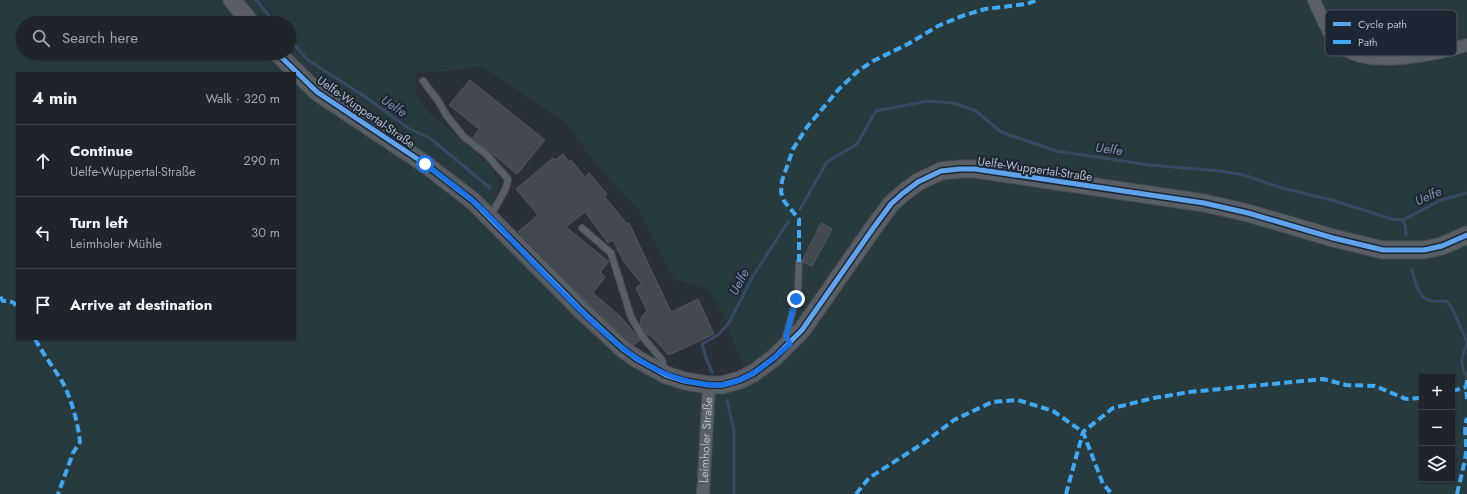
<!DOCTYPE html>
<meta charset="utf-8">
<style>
body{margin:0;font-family:Jost,sans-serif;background:#2d3036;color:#f1f3f6}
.controls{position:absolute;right:12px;bottom:12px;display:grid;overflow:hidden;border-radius:0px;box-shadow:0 1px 3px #0004}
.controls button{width:36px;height:36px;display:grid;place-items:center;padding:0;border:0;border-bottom:1px solid #3d4147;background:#20242a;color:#f1f3f6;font:20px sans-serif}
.stop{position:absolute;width:12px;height:12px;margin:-9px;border:3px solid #1a73e8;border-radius:50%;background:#fff}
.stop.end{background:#1a73e8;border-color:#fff;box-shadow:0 1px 4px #0008}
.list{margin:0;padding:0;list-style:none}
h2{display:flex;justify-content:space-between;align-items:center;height:52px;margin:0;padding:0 16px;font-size:17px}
h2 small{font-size:13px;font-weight:400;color:#a2a4a8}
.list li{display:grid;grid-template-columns:26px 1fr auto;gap:12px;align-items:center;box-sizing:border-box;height:72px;padding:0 16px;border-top:1px solid #3d4147}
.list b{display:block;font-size:15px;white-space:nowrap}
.list p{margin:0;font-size:13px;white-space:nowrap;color:#a2a4a8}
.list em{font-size:13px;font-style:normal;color:#a2a4a8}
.icon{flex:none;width:22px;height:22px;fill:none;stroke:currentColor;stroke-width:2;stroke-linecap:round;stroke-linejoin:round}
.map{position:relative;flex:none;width:1467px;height:494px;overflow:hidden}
.search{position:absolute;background:#20242a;box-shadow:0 1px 3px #0004;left:16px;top:16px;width:280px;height:44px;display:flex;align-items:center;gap:10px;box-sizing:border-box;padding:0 14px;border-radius:22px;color:#a2a4a8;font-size:15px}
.panel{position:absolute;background:#20242a;box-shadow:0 1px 3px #0004;left:16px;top:72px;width:280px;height:268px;border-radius:0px}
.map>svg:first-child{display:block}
.green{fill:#273a3e;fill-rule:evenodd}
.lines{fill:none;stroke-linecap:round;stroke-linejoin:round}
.stream{stroke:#384963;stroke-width:3}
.building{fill:#444950;stroke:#52575f}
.lane-casing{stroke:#484c53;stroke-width:8}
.street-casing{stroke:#484c53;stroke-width:14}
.secondary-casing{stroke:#484c53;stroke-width:19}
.lane{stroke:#5a5e66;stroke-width:6}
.street{stroke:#5a5e66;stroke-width:12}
.secondary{stroke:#595d64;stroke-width:17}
.quiet{stroke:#3fa9f5;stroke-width:4;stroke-dasharray:8 4;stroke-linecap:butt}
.cycleway-casing{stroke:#1d2633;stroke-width:8}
.cycleway{stroke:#60a3ed;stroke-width:5}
.route{stroke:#1a73e8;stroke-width:5}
.labels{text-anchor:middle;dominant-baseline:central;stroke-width:4;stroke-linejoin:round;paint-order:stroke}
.street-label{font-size:12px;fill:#b4bcc9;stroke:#1d2633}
.water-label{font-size:13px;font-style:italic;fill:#7c92b1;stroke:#1d2633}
.key{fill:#1d2633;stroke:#4a5360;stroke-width:1}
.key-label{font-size:11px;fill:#b4bcc9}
</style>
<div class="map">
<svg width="1467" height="494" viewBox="0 0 1467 494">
<rect width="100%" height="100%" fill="#2a3038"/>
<path class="green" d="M0 0H232L251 23H23V53H277C290 66 303 81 318 92 361 125 410 151 453 184 466 195 480 206 491 218 515 243 538 268 562 292 601 330 641 374 697 383 715 386 731 385 747 376L724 317 708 289 675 280 639 211 591 158 569 125 483 67 439 72H416V94L429 113 477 153 492 168 498 179 497 191 490 212 435 165 368 117 311 72 289 53V30L320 54 337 59 320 54 289 29V23H256L247 16 235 0H1467V233L1440 245 1424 248 1400 249 1384 248 1359 243 1249 211 1203 201 1005 171 961 166 940 169 916 180 889 202 837 268 797 327 748 375C760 371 773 359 782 351 812 323 837 279 861 246 881 216 903 184 939 172 951 168 963 169 975 169L1204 203 1248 213 1333 238 1383 250H1424L1442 246 1467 235V494H0ZM17 73H295V339H17ZM1422 377H1452V479H1422Z"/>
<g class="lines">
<path class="stream" d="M256 0 275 23
M289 39 308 60 367 98 408 128 431 139 490 188
M800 209 827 162 857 144 876 111 928 101 954 103 976 111 1001 132 1056 151 1150 165 1220 171 1244 175 1282 188 1335 201 1392 219 1403 220 1441 200 1467 193
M1403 220 1405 225 1406 234
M1412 270C1419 293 1419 304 1446 301L1452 308 1467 342C1463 358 1458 358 1466 375
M712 372 706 358 702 344 718 335 729 323 753 276 788 222
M727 401 734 430V494"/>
</g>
<path class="building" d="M470 80 545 140 517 174 473 138 479 129 449 105Z
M563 154 569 162 571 160 585 177 589 173 607 194 604 196 627 224 629 223 671 312 698 299 714 334 669 355 654 339 648 334 647 335 640 324 642 316 647 311 636 288 641 283 624 262 613 240 608 243 585 212 566 227 609 262 600 272 605 277 593 293 620 316 640 340 634 345 591 306 518 232 538 215 516 189 553 158 555 160Z
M821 223 832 229 812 266 803 262V259Z"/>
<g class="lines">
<g class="lane-casing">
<path id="lane" d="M423 81 437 99 447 116 464 137 486 154 508 179 506 188 490 217
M582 228 611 253 631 317 642 336 662 360 665 372
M788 340 786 336 796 299 798 288 799 262"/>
</g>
<g class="street-casing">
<g id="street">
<path d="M1314 0C1321 16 1328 35 1342 47 1366 70 1438 54 1467 45"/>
<path id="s1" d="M703 494 709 385"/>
</g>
</g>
<g class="secondary-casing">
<path id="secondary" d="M232 0 251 23
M277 53 317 92 425 164 473 201 584 313 623 349 637 359 666 375 685 381 709 385H722L740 380 754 373 775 357 802 330 874 227 891 204 902 194 918 182 941 171 960 169H975L1204 203 1248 213 1333 238 1383 250H1424L1442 246 1467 235"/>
</g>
<use href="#lane" class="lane"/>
<use href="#street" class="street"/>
<use href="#secondary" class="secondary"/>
<path class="quiet" d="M799 262V219L784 201 781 192 782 181 793 149 807 127 839 89 858 71 873 61 908 44 938 26 962 16 985 9 1027 4 1037 0
M0 297 3 301C10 301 14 301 17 307
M35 339C43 354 54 368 63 383 72 401 78 423 80 442L73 453 58 494
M1467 380 1466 387 1467 399
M1452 391 1466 387
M856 494 869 478 925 442 954 420 992 402 1018 400 1053 411 1083 432 1103 484 1112 494
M1066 494 1083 432 1113 408 1154 398 1190 392 1323 379 1346 385 1375 386 1406 399 1422 398
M1457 494C1460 480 1464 467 1466 453 1467 441 1463 429 1467 418"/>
<g class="cycleway-casing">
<path id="cycleway" d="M277 53 317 92 425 164 473 201 584 313 623 349 637 359 666 375 685 381 709 385H722L740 380 754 373 775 357 802 330 874 227 891 204 902 194 918 182 941 171 960 169H975L1204 203 1248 213 1333 238 1383 250H1424L1442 246 1467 235"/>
</g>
<use href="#cycleway" class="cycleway"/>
</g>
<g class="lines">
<path class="route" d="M425 164C448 181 471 197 491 218 502 228 511 240 522 251 536 266 551 281 566 296 603 333 643 374 697 383 705 384 713 386 721 385 748 382 771 361 790 344L786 336 796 299"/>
</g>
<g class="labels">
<g class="street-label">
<text transform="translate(366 112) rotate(35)">Uelfe-Wuppertal-Straße</text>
<text transform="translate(1035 169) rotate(8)">Uelfe-Wuppertal-Straße</text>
<text stroke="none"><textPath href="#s1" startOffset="54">Leimholer Straße</textPath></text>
</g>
<g class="water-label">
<text transform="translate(394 106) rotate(34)">Uelfe</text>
<text transform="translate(1109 149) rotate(8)">Uelfe</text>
<text transform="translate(1428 196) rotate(-24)">Uelfe</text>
<text transform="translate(739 282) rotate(-62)">Uelfe</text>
</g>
</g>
<rect x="1325" y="10" width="132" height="46" rx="6" class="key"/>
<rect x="1333" y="22" width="18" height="4" fill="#60a3ed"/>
<rect x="1333" y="40" width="18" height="4" fill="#3fa9f5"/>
<g class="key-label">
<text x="1358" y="28">Cycle path</text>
<text x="1358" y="46">Path</text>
</g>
</svg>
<div class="controls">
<button>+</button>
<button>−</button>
<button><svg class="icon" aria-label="layers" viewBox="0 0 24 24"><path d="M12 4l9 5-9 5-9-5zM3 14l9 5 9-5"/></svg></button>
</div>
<div class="stop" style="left:425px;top:164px"></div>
<div class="stop end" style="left:796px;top:299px"></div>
<div class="search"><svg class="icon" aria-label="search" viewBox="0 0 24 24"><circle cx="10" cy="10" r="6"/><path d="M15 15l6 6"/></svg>Search here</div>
<section class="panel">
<h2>4 min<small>Walk · 320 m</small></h2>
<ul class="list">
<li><svg class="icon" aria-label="ahead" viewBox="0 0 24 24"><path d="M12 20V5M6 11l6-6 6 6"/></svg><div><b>Continue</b><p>Uelfe-Wuppertal-Straße</p></div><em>290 m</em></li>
<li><svg class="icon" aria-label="left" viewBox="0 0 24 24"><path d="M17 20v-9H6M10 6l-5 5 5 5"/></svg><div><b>Turn left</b><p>Leimholer Mühle</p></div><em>30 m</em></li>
<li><svg class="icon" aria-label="arrive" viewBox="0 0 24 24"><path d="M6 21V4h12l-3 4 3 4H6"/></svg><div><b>Arrive at destination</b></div></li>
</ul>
</section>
</div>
